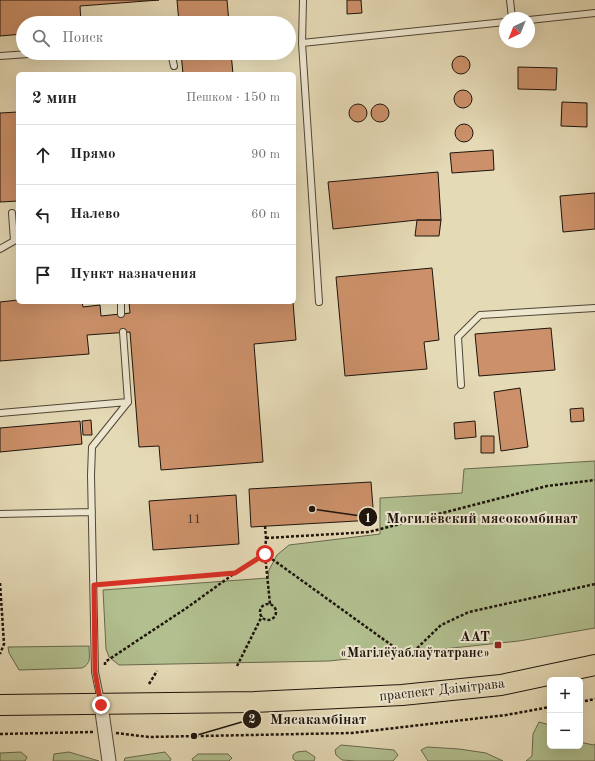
<!DOCTYPE html>
<html lang="ru">
<meta charset="utf-8">
<style>
body{margin:0;font-family:"Old Standard TT",serif;background:#f6f6f6;color:#222}
.controls{position:absolute;right:12px;bottom:12px;display:grid;overflow:hidden;border-radius:6px;box-shadow:0 4px 16px #0002}
.controls button{width:36px;height:36px;display:grid;place-items:center;padding:0;border:0;border-bottom:1px solid #e0e0e0;background:#fff;color:#222;font:20px sans-serif}
.compass{position:absolute;left:499px;top:12px;width:36px;height:36px;border-radius:50%;background:#fff;box-shadow:0 4px 16px #0002;rotate:223deg}
.stop{position:absolute;width:12px;height:12px;margin:-9px;border:3px solid #d93025;border-radius:50%;background:#fff}
.stop.end{background:#d93025;border-color:#fff;box-shadow:0 1px 4px #0008}
.list{margin:0;padding:0;list-style:none}
h2{display:flex;justify-content:space-between;align-items:center;height:52px;margin:0;padding:0 16px;font-size:17px}
h2 small{font-size:13px;font-weight:400;color:#767676}
.list li{display:grid;grid-template-columns:26px 1fr auto;gap:12px;align-items:center;box-sizing:border-box;height:60px;padding:0 16px;border-top:1px solid #e0e0e0}
.list b{display:block;font-size:15px;white-space:nowrap}
.list em{font-size:13px;font-style:normal;color:#767676}
.icon{flex:none;width:22px;height:22px;fill:none;stroke:currentColor;stroke-width:2;stroke-linecap:round;stroke-linejoin:round}
.map{position:relative;flex:none;width:595px;height:761px;overflow:hidden}
.search{position:absolute;background:#fff;box-shadow:0 4px 16px #0002;left:16px;top:16px;width:280px;height:44px;display:flex;align-items:center;gap:10px;box-sizing:border-box;padding:0 14px;border-radius:22px;color:#767676;font-size:15px}
.panel{position:absolute;background:#fff;box-shadow:0 4px 16px #0002;left:16px;top:72px;width:280px;height:232px;border-radius:6px}
.map>svg:first-child{display:block}
.green{fill:#b2c090;stroke:#686a4e}
.building{fill:#cc916a;stroke:#1d140c}
.lines{fill:none;stroke-linecap:round;stroke-linejoin:round}
.lane-casing{stroke:#4f4636;stroke-width:8}
.street-casing{stroke:#4f4636;stroke-width:15}
.primary-casing{stroke:#1d140c;stroke-width:22}
.path{stroke:#1d140c;stroke-width:2.5;stroke-dasharray:3 2;stroke-linecap:butt}
.lane{stroke:#eee7d0;stroke-width:6}
.street{stroke:#eee7d0;stroke-width:13}
.primary{stroke:#e5dab6;stroke-width:20}
.route{stroke:#d93025;stroke-width:5}
.poi-dot{fill:#8f2418;stroke:#eee7d0;stroke-width:1.5}
.labels{text-anchor:middle;dominant-baseline:central;stroke-width:4;stroke-linejoin:round;paint-order:stroke}
.number-label{font-size:12px;fill:#493324}
.poi-label{font-size:14px;font-weight:bold;fill:#1d140c;stroke:#eee7d0;text-anchor:end}
.street-label{font-size:14px;fill:#1d140c;stroke:#eee7d0}
.leader{fill:none;stroke:#1d140c;stroke-width:1.5}
.callout-dot{fill:#1d140c;stroke:#eee7d0;stroke-width:1.5}
.mark-label{font-size:12px;text-anchor:middle;font-weight:bold;fill:#fff}
.callout-label{font-size:15px;text-anchor:middle;font-weight:bold;fill:#1d140c;stroke:#eee7d0;stroke-width:4;stroke-linejoin:round;paint-order:stroke}
</style>
<div class="map">
<svg width="595" height="761" viewBox="0 0 595 761">
<rect width="100%" height="100%" fill="#e5dab6"/>
<filter id="stains"><feTurbulence type="fractalNoise" baseFrequency=".005" numOctaves="4"/><feColorMatrix values="0 0 0 0 .2 0 0 0 0 .09 0 0 0 0 .02 0 0 0 .5 -.17"/></filter>
<radialGradient id="worn" r=".72"><stop offset=".6" stop-color="#630" stop-opacity="0"/><stop offset="1" stop-color="#630" stop-opacity=".3"/></radialGradient>
<path class="green" d="M595 461V628L519 641 329 661 119 665 109 657 106 649 103 590 268 578 269 570 277 555 289 545 380 534V498L462 493 464 469Z
M89 646C89 655 92 664 82 668L19 670 9 653 8 647Z
M539 722 550 725V746H580V742L593 745 595 744V761H526L532 756 533 734Z
M341 745 394 750 398 755 393 761H356L342 760 336 755 335 750Z
M427 747 459 749 486 753 503 761H428L421 750Z
M306 751 315 757 314 761H296L293 759V755L297 752Z
M21 752 27 757 25 761H0V753Z
M69 752 99 761H53L54 754Z
M165 752 171 759 170 761H124L125 758Z
M198 754H228L232 758 229 761H193L192 759Z"/>
<path class="building" d="M0 0H159L80 6 81 23H23V34L0 36Z
M177 0H227L229 23H179Z
M347 0H361L362 13 347 14Z
M181 53H231L233 74H183Z
M452 65a9 9 0 1 1 18 0a9 9 0 1 1-18 0Z
M518 67 557 68 556 90 518 89Z
M454 99a9 9 0 1 1 18 0a9 9 0 1 1-18 0Z
M562 102 587 103V127L561 126Z
M349 113a9 9 0 1 1 18 0a9 9 0 1 1-18 0Z
M371 113a9 9 0 1 1 18 0a9 9 0 1 1-18 0Z
M18 112V201L0 202V113Z
M455 133a9 9 0 1 1 18 0a9 9 0 1 1-18 0Z
M493 150 494 170 452 173 450 153Z
M438 172 441 220H417L333 229 328 182Z
M595 193V229L563 232 560 196Z
M417 220H441L439 236H415Z
M432 268 439 340 424 342 427 369 345 376 336 277Z
M18 300V302H82L83 307 100 305 101 316 130 313 129 302H293L296 340 254 344 263 462 161 470 159 446 139 447 130 332 87 335 89 354 0 361V302Z
M551 328 555 370 479 376 475 334Z
M520 388 528 447 501 451 494 392Z
M583 408 584 421 571 422 570 409Z
M91 420 92 435H83L82 421Z
M80 421 82 444 0 452V428Z
M475 421 476 437 455 439 454 423Z
M481 436H494V453H481Z
M371 482 374 520 251 527 249 489Z
M236 495 239 544 153 550 149 501Z"/>
<g class="lines">
<g class="lane-casing">
<path id="lane" d="M303 0 302 43 319 302
M510 0 512 18
M529 20 595 13
M302 43 505 22
M171 53 174 66
M0 56 43 53
M0 249 14 241 12 213
M121 302V314
M461 385 458 337 480 315 595 308
M0 413 128 402
M0 514 92 512
M101 701 95 672 91 475 92 447 128 402 123 332"/>
</g>
<g class="street-casing">
<path id="street" d="M101 705 109 761"/>
</g>
<g class="primary-casing">
<path id="primary" d="M0 705 254 702 402 695 501 685 595 665"/>
</g>
<path class="path" d="M265 526 266 538 265 554 270 604
M266 538 369 532 547 486 595 480
M0 583 4 644 0 654
M102 584 234 573
M260 612a8 8 0 1 1 16 0a8 8 0 1 1-16 0Z
M105 665V662L188 607 235 573 265 554 408 657 441 625 469 612 595 584
M237 666 262 616
M149 684 157 671
M580 702 595 699
M116 733 149 737 352 733 506 715 550 707
M0 734 93 732"/>
<use href="#lane" class="lane"/>
<use href="#street" class="street"/>
<use href="#primary" class="primary"/>
</g>
<g class="lines">
<path class="route" d="M101 705 95 672 94 585 235 573 265 554"/>
</g>
<rect class="poi-dot" x="494" y="641" width="8" height="8" rx="2"/>
<g class="labels">
<g class="number-label">
<text x="194" y="520">11</text>
</g>
<g class="poi-label">
<text x="490" y="637">ААТ<tspan x="490" dy="16">«Магілёўаблаўтатранс»</tspan></text>
</g>
<g class="street-label">
<text transform="translate(442 690) rotate(-6)">праспект Дзімітрава</text>
</g>
</g>
<path class="leader" d="M312 509L368 517M194 736L252 719"/>
<g class="callout-dot">
<circle cx="312" cy="509" r="4"/>
<circle cx="194" cy="736" r="4"/>
<circle cx="368" cy="517" r="10"/>
<circle cx="252" cy="719" r="10"/>
</g>
<g class="mark-label">
<text x="368" y="522">1</text>
<text x="252" y="723">2</text>
</g>
<g class="callout-label">
<text x="482" y="523">Могилёвский мясокомбинат</text>
<text x="318" y="724">Мясакамбінат</text>
</g>
<rect width="100%" height="100%" filter="url(#stains)"/>
<rect width="100%" height="100%" fill="url(#worn)"/>
</svg>
<div class="controls">
<button>+</button>
<button>−</button>
</div>
<svg class="compass" viewBox="-18 -18 36 36"><path d="M0-13l5 13h-10z" fill="#e53935"/><path d="M0 13l5-13h-10z" fill="#767676"/></svg>
<div class="stop" style="left:265px;top:554px"></div>
<div class="stop end" style="left:101px;top:705px"></div>
<div class="search"><svg class="icon" aria-label="search" viewBox="0 0 24 24"><circle cx="10" cy="10" r="6"/><path d="M15 15l6 6"/></svg>Поиск</div>
<section class="panel">
<h2>2 мин<small>Пешком · 150 m</small></h2>
<ul class="list">
<li><svg class="icon" aria-label="ahead" viewBox="0 0 24 24"><path d="M12 20V5M6 11l6-6 6 6"/></svg><div><b>Прямо</b></div><em>90 m</em></li>
<li><svg class="icon" aria-label="left" viewBox="0 0 24 24"><path d="M17 20v-9H6M10 6l-5 5 5 5"/></svg><div><b>Налево</b></div><em>60 m</em></li>
<li><svg class="icon" aria-label="arrive" viewBox="0 0 24 24"><path d="M6 21V4h12l-3 4 3 4H6"/></svg><div><b>Пункт назначения</b></div></li>
</ul>
</section>
</div>
